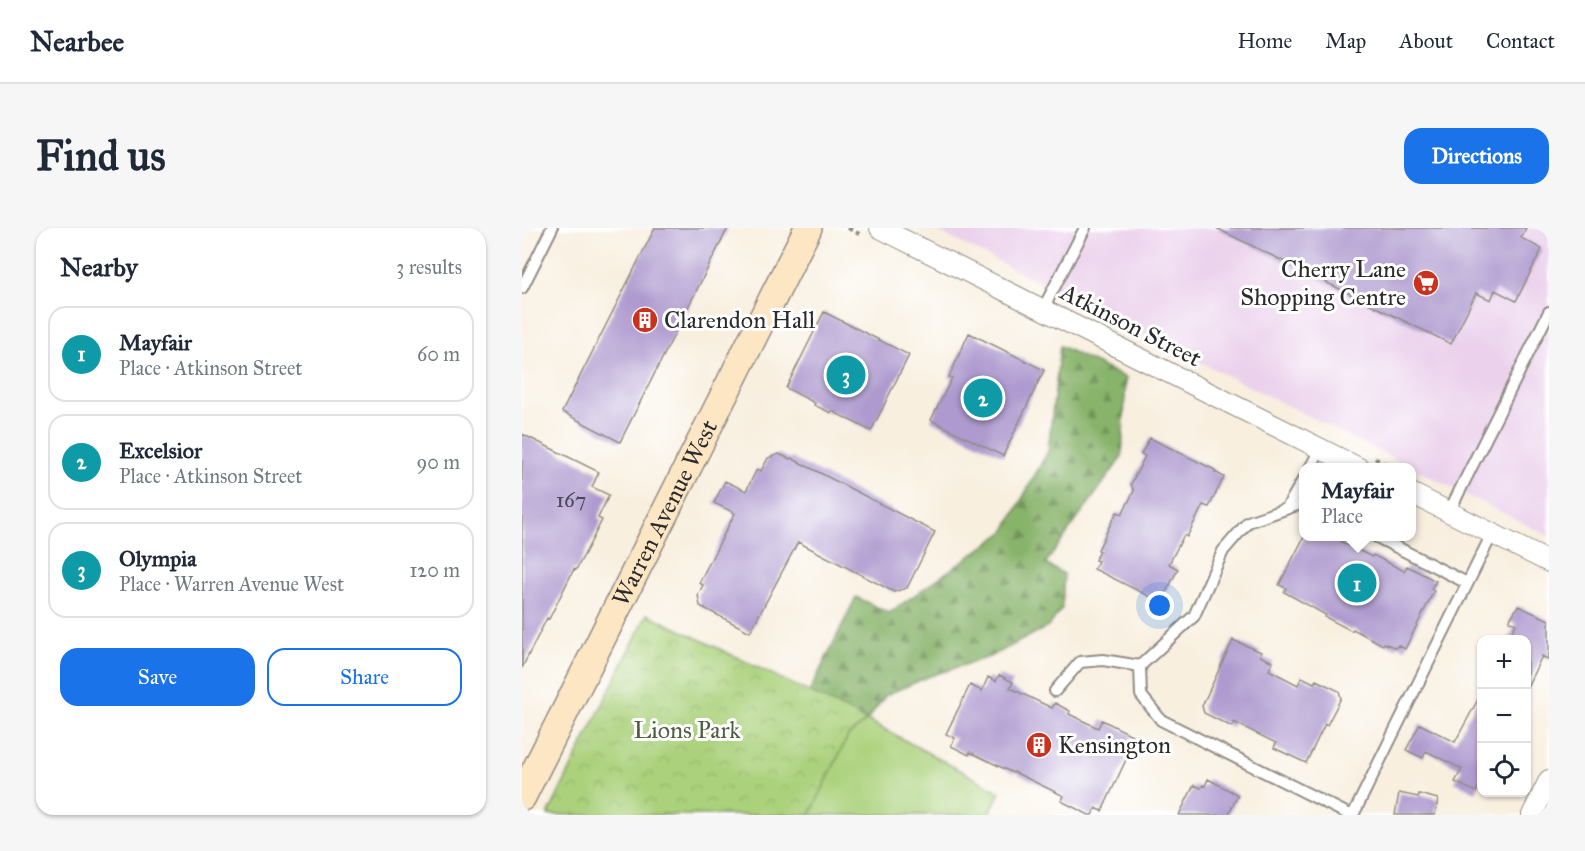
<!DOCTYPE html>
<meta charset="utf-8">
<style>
body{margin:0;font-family:"IM FELL Great Primer",serif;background:#f6f6f7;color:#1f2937}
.controls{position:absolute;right:18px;bottom:18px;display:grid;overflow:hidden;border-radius:12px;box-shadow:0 2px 4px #0004}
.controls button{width:54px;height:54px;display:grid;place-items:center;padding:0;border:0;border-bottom:2px solid #e0e1e3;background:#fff;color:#1f2937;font:30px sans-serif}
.you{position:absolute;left:638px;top:378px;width:21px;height:21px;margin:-15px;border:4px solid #fff;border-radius:50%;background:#1a73e8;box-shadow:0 0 0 9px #1a73e833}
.badge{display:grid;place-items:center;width:39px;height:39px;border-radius:50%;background:#1a73e8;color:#fff;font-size:20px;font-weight:700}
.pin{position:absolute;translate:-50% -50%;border:3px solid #fff;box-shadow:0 2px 6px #0006}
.popup{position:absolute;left:777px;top:235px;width:117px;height:78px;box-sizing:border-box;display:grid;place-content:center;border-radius:12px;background:#fff;filter:drop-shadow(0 2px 4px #0005);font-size:20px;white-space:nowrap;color:#747a83}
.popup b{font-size:22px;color:#1f2937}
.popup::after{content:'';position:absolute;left:50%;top:100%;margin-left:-12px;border:12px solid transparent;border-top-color:#fff}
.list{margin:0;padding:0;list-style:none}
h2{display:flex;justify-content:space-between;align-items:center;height:78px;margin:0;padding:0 24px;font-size:26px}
h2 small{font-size:20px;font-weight:400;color:#747a83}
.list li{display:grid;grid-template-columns:39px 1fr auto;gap:18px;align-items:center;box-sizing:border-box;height:96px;margin:0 12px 12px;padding:0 12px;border:2px solid #e0e1e3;border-radius:18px}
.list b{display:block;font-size:22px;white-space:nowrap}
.list p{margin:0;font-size:20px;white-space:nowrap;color:#747a83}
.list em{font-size:20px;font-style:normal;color:#747a83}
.actions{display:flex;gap:12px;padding:18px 24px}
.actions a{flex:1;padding:14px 0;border:2px solid #1a73e8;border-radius:18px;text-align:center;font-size:21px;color:#1a73e8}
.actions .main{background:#1a73e8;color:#fff}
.icon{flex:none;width:33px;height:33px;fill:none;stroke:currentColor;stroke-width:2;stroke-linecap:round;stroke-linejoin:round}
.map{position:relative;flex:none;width:1027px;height:587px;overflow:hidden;border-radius:18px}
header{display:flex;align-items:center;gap:36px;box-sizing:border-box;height:84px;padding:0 30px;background:#fff;border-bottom:2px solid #e0e1e3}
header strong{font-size:28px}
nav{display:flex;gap:33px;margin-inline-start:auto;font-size:21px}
.intro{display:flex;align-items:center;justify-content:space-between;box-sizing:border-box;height:144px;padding:0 36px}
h1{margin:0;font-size:42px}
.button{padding:15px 27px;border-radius:18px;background:#1a73e8;color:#fff;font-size:21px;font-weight:700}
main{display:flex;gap:36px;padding:0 36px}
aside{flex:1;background:#fff;border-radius:18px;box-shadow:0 2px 4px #0004}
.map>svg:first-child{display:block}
.built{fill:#ebd1ec}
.forest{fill:url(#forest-firs);stroke:#5a6f4b;stroke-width:1.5}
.park{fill:url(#park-crowns);stroke:#6b7e53;stroke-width:1.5}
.garden{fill:#abd17b;stroke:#6b7e53;stroke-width:1.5}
.building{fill:#ae9acf}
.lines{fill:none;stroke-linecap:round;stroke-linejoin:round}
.lane-casing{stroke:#928d85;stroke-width:14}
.street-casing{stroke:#928d85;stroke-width:22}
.secondary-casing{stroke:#928d85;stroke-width:30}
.path{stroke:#928d85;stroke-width:4;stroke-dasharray:4.5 4.5;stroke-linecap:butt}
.lane{stroke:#fff;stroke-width:10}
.street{stroke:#fff;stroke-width:20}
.secondary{stroke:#fce6c4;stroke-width:27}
.labels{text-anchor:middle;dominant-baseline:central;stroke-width:6;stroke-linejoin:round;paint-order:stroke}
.number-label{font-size:21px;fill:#4c4754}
.poi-label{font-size:24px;fill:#2b2b2b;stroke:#fff;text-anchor:start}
.street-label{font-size:24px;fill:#2b2b2b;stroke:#fff}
.park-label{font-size:24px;fill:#515d43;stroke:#fff}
</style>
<header>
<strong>Nearbee</strong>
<nav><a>Home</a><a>Map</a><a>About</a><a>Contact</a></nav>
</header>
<div class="intro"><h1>Find us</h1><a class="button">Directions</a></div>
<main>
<aside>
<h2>Nearby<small>3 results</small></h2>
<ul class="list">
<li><span class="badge" style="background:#0f9aa8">1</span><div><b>Mayfair</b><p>Place · Atkinson Street</p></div><em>60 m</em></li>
<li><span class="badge" style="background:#0f9aa8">2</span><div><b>Excelsior</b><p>Place · Atkinson Street</p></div><em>90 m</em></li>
<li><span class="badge" style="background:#0f9aa8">3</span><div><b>Olympia</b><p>Place · Warren Avenue West</p></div><em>120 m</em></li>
</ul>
<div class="actions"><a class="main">Save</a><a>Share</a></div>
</aside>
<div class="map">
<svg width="1027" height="587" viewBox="0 0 1027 587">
<defs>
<pattern id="forest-firs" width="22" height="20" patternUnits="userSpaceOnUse" patternTransform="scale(1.5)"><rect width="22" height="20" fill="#88b36b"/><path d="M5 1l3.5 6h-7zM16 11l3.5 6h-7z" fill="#6f9258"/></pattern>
<pattern id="park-crowns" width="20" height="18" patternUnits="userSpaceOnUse" patternTransform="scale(1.5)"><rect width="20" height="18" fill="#abd17b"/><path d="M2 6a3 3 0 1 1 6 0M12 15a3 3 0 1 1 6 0" fill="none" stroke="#93b46a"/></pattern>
</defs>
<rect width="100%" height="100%" fill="#fff"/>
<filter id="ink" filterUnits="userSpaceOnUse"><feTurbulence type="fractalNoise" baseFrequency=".0167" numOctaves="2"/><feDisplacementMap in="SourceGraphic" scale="12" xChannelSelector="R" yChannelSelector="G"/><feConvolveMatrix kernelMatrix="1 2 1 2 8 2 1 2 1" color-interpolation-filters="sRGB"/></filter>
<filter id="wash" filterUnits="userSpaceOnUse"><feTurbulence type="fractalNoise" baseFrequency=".008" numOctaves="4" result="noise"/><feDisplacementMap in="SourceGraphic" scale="24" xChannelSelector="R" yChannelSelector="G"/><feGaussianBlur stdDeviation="1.35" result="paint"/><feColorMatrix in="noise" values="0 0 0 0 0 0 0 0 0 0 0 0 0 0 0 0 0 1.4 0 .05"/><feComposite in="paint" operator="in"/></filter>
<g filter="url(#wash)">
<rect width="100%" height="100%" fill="#f8efdf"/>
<path class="built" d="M409 0H1027V308Z"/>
<path class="forest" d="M538 118 604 150 600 229 523 336 542 346 540 380 527 398 470 428 408 448 364 467 345 492 287 465 334 369 367 385 482 304 526 223Z"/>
<path class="park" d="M125 386 345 492 478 564 466 587H26Z"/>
<path class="garden" d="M345 492 478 564 466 587H288L326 508Z"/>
<g id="blocks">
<path class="building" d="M133 0H206L98 214 40 184Z
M694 0H1004L999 10 1020 21 994 73 973 62 969 72 954 65 929 116Z
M302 84 387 127 349 203 310 183 309 185 292 177 293 175 264 160Z
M447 105 522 142 481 228 409 192 430 150 427 149Z
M0 206 77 244 70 259 87 267 76 290 80 292 70 312 54 342 52 341 27 391 25 390 0 440Z
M628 210 693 242V244L702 249 687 279 681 277 665 309 662 307 647 336 656 341 639 374 572 341 576 333 573 332 578 323 576 322 587 299 595 284 600 286 612 263 609 256 623 228 619 226Z
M257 226 268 231 269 230 413 304 385 360 372 364 276 314 228 404 178 378 176 367 181 357 177 355 213 285 192 275 203 253 224 263 235 241 239 243 246 230Z
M782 309H822L819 314 850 329 851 327 882 343 885 338 914 353 909 361 912 363 883 421 876 417 874 420 862 415 861 417 831 401 830 403 803 389 804 387 762 364 764 360 757 357Z
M996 378 1027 392V432L1020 428 1005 459V411H986L994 396 987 393Z
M711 412 739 424 738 428 751 434 747 442 776 457 780 449 792 455 794 452 817 463 819 470 805 497 803 496 784 535 752 520 754 515 712 494 710 499 682 485 680 478Z
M477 447 491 454 488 460 530 480 533 475 548 483 547 486 576 500 580 492 610 507 605 517 610 519 580 583 574 580 570 587H567L539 573 542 568 492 544 491 545 448 524 447 527 429 518 433 510 424 506 448 457 460 463 466 449 474 453Z
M960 464V552L954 564 933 554 940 541 904 523 901 530 884 522 898 496 933 514Z
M686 551 716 567 706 587H657L672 557 679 560 681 557 683 558Z
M877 565 896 569 897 566 916 571 913 587H873Z"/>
</g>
</g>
<g filter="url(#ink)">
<use href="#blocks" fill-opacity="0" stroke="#928d85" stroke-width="1.5"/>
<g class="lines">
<g class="lane-casing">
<path id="lane" d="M0 60 30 0
M521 81 563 0
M788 240 799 220
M781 275 726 294 701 323 672 388 618 438 619 467 639 492 828 587
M765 280 781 252
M927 284 1027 84
M853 308 945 355
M533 463 558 434 581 432 618 438
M831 587 970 306"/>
</g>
<g class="street-casing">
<path id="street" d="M358 0 837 240
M889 265 1027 334
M1010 587 1027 552"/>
</g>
<g class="secondary-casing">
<g id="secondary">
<path id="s1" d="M0 569 286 0"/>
</g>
</g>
<path class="path" d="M326 0 341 8
M853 230 871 240"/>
<use href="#lane" class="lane"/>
<use href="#street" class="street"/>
<use href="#secondary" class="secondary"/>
</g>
</g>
<defs>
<g id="supermarket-disc" transform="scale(1.35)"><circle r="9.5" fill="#c8321e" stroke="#fff"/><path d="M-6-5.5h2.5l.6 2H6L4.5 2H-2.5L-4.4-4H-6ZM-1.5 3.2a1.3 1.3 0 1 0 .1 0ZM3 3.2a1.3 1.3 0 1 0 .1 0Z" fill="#fff"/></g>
<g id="building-disc" transform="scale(1.35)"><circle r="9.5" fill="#c8321e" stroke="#fff"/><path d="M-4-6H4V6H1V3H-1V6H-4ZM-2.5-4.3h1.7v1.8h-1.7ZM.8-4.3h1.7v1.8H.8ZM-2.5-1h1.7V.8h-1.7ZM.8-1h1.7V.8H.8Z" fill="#fff"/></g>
</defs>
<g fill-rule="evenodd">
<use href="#supermarket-disc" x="904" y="55"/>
<use href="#building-disc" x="123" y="92"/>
<use href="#building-disc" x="517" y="517"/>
</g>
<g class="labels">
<g class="number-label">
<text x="49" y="272">167</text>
</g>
<g class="poi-label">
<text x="884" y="41" text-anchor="end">Cherry Lane<tspan x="884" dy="28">Shopping Centre</tspan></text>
<text x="142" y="92">Clarendon Hall</text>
<text x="536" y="517">Kensington</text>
</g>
<g class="street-label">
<text transform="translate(609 97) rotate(27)">Atkinson Street</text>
<text stroke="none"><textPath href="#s1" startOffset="318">Warren Avenue West</textPath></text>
</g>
<g class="park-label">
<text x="165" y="502">Lions Park</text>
</g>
</g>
</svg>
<div class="controls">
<button>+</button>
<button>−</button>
<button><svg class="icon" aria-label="locate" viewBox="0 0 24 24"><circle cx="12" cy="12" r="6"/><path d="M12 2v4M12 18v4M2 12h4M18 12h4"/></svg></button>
</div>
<div class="you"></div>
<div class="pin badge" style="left:835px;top:355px;background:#0f9aa8">1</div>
<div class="popup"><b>Mayfair</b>Place</div>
<div class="pin badge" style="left:461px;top:170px;background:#0f9aa8">2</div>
<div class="pin badge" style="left:324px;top:147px;background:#0f9aa8">3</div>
</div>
</main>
